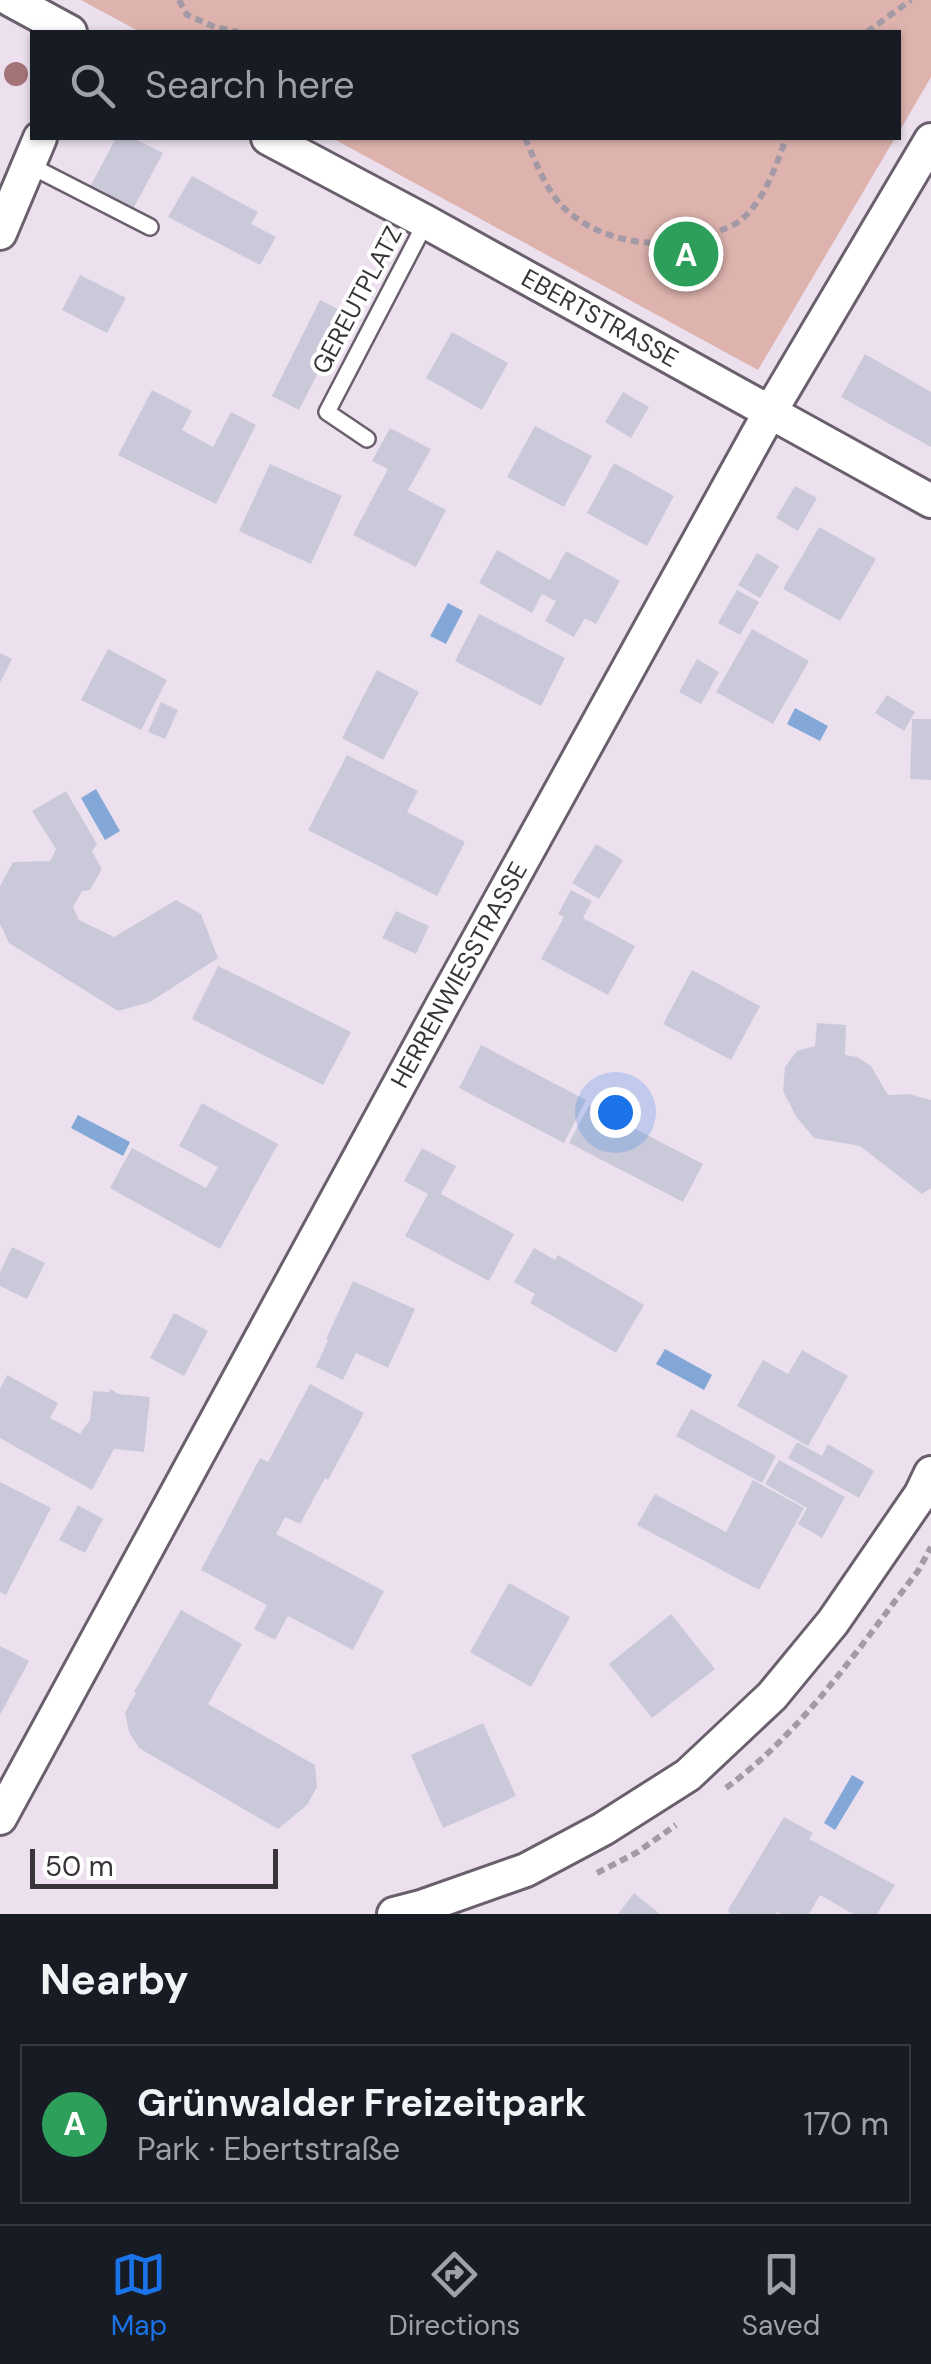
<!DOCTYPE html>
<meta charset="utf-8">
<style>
body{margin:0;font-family:"DM Sans",sans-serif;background:#20242c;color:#f1f3f6}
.scale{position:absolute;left:30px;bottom:25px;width:248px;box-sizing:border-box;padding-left:10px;border:5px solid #383439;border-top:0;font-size:28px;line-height:35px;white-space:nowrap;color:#383439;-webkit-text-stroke:8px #fff;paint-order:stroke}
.you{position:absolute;left:615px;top:1112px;width:35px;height:35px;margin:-25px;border:8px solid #fff;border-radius:50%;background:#1a73e8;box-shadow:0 0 0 15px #1a73e833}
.badge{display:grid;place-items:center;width:65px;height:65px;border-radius:50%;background:#1a73e8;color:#fff;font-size:32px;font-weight:700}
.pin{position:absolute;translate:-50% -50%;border:5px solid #fff;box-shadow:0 2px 10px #0006}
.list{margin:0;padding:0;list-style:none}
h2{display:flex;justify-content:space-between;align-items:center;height:130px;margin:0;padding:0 40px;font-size:42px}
h2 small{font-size:32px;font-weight:400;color:#9ea1a6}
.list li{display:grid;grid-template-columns:65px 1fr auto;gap:30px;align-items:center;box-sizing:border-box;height:160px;margin:0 20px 20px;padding:0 20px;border:2px solid #363941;border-radius:0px}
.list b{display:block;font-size:38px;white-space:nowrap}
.list p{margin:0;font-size:32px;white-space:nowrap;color:#9ea1a6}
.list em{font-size:32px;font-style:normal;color:#9ea1a6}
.icon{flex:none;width:55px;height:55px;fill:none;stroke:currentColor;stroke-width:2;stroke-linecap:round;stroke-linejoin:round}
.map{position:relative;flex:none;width:931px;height:1914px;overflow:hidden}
.search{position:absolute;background:#171b24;box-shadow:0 2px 8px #0004;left:30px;right:30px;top:30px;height:110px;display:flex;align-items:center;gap:25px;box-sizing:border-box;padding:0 35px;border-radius:0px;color:#9ea1a6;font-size:38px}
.sheet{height:310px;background:#171b24}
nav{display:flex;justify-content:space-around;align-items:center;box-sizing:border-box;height:140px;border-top:2px solid #363941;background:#171b24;font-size:28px;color:#9ea1a6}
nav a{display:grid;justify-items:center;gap:5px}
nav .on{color:#1a73e8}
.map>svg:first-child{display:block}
.green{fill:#deb3ae}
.water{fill:#83a8d7}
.building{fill:#cac9da}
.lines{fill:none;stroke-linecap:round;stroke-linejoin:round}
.lane-casing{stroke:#6a5f6c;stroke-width:20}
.street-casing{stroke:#6a5f6c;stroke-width:38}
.path{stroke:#a39aa5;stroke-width:6;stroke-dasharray:8 5;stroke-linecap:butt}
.lane{stroke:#fff;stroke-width:15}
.street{stroke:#fff;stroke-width:32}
.tree{fill:#a37378}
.labels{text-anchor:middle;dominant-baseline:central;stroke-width:8;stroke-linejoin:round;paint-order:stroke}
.street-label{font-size:25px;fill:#383439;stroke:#fff}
</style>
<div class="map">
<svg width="931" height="1914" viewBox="0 0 931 1914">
<rect width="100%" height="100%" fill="#ece0ee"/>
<path class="green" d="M81 0H931V77L899 132 898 32H140Z
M332 138H895L758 370Z"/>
<path class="water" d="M448 603 463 611 446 644 430 636Z
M795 708 828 726 820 741 787 724Z
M96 789 120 831 105 840 81 798Z
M78 1115 130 1142 123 1156 71 1128Z
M665 1349 712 1375 704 1390 656 1364Z
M852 1775 864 1782 835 1830 824 1823Z"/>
<path class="building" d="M116 138H133L163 153 133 209 90 187Z
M192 176 258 212 251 224 276 237 260 265 168 217Z
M80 275 126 298 107 333 62 310Z
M320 300 348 314 299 410 272 396Z
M452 332 508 363 482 410 426 378Z
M865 354 931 392V447L841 397Z
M152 390 192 411 182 430 213 447 231 412 256 425 216 504 118 455Z
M623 392 649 407 631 438 605 422Z
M535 426 592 456 564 507 507 477Z
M390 428 431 449 408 490 446 510 416 567 353 535 388 469 372 461Z
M614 463 674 496 647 546 587 513Z
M270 464 342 496 311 564 239 531Z
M795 486 817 498 798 531 776 518Z
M819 527 876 559 840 621 783 589Z
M497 550 550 580 566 551 620 581 596 624 585 618 574 637 545 621 556 601 542 594 532 613 479 583Z
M757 553 779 566 760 598 738 585Z
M737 590 759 602 740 635 718 623Z
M479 614 565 658 541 706 455 661Z
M752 629 809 661 773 724 716 692Z
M108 649 167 680 141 730 81 700Z
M0 653 12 659 0 683Z
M697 659 719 672 701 704 679 692Z
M377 670 419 692 383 760 342 738Z
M887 695 915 712 904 731 875 713Z
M161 702 178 710 165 739 148 732Z
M912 719H931V780L910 779Z
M347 755 418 791 407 812 465 842 437 896 308 830Z
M66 791 97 844 92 851 102 869 90 890 82 891 73 907 79 920 114 937 176 900 201 914 218 958 150 1002 118 1011 9 943 0 924V886L13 862 50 861 56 849 32 811Z
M596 844 623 860 599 899 572 883Z
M571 890 592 901 583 918 635 946 608 995 541 959 564 917 558 914Z
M396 911 429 926 416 954 382 938Z
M218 966 351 1032 323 1085 192 1019Z
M692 970 760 1006 731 1060 663 1024Z
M817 1023 846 1025 845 1055 857 1057 871 1066 888 1095 909 1094 931 1100V1188L922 1194 860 1146 814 1138 797 1118 783 1091 785 1067 797 1051 815 1046Z
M481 1045 586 1100 564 1143 459 1088Z
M202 1103 278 1144 220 1249 110 1188 132 1148 206 1188 218 1167 179 1146Z
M589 1105 703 1164 683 1202 569 1143Z
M422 1148 456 1166 441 1194 514 1234 489 1281 405 1236 428 1194 404 1181Z
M12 1247 45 1263 27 1299 0 1286V1272Z
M534 1248 555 1260 558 1255 644 1305 616 1353 530 1303 535 1294 514 1282Z
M353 1281 415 1309 388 1368 356 1353 343 1380 316 1367 328 1340 326 1339Z
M174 1313 208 1331 184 1376 150 1358Z
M802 1350 848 1376 808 1446 737 1406 763 1360 788 1374Z
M7 1375 58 1403 50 1418 80 1434 90 1420 93 1391 109 1392 111 1389 118 1394 150 1397 144 1452 114 1449 92 1490 0 1438V1389Z
M310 1384 364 1413 328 1480 325 1478 300 1524 285 1517 276 1534 384 1591 353 1650 288 1616 275 1640 254 1629 267 1605 201 1570 260 1458 268 1462Z
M691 1409 776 1456 762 1483 676 1436Z
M797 1442 822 1456 828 1444 874 1471 859 1498 788 1458Z
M779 1460 845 1497 822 1538 798 1524 807 1508 765 1484Z
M753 1480 804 1508 759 1590 637 1525 655 1494 726 1532Z
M0 1482 51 1508 6 1595 0 1592Z
M78 1505 103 1519 85 1553 59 1540Z
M509 1583 570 1617 531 1687 470 1652Z
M181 1610 242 1644 208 1704 315 1765 317 1787 307 1805 278 1829 139 1748 129 1732 125 1713 136 1693 134 1692Z
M671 1614 715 1669 652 1718 609 1664Z
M0 1646 29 1661 0 1715Z
M483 1723 516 1796 443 1828 411 1755Z
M784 1817 813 1833 809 1839 895 1885 877 1914H853L820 1895 809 1914H781L777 1912 776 1914H730L728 1910Z
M634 1893 660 1914H618Z"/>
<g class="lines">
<g class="lane-casing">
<path id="lane" d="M29 165 150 227
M367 439 327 412 426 222"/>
</g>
<g class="street-casing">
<path id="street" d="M11 0 70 32
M268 138 426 222 931 501
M0 233 40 138
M0 1818 443 1004 770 412 931 140
M394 1914 421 1907 526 1870 603 1829 688 1775 772 1696 833 1622 921 1494 931 1473"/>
</g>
<path class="path" d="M179 0 187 15 215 27 238 32
M867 32 911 0
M525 138C535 160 545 188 562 206 602 246 671 253 722 230 729 227 737 224 742 219 765 199 776 166 786 138
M726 1788C805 1730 859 1647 918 1571L931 1547
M597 1873 636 1853 676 1825"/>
<use href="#lane" class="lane"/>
<use href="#street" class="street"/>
</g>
<circle class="tree" cx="16" cy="74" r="12"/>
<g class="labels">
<g class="street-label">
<text transform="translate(357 300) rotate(-62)">GEREUTPLATZ</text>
<text transform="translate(600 318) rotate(29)">EBERTSTRASSE</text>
<text transform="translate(459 975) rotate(-61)">HERRENWIESSTRASSE</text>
</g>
</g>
</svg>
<div class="scale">50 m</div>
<div class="you"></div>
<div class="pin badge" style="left:686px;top:254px;background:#2e9e5b">A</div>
<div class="search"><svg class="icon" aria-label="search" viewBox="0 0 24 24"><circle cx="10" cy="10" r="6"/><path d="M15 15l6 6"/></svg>Search here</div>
</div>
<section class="sheet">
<h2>Nearby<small></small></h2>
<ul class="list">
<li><span class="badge" style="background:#2e9e5b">A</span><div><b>Grünwalder Freizeitpark</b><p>Park · Ebertstraße</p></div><em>170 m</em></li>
</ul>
</section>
<nav>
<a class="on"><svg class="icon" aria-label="map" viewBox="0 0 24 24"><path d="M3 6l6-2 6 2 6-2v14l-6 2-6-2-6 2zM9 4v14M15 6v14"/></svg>Map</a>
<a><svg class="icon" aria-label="directions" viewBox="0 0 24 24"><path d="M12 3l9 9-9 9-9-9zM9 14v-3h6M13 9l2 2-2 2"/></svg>Directions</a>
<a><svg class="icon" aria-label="saved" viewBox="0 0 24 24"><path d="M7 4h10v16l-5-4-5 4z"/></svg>Saved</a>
</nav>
